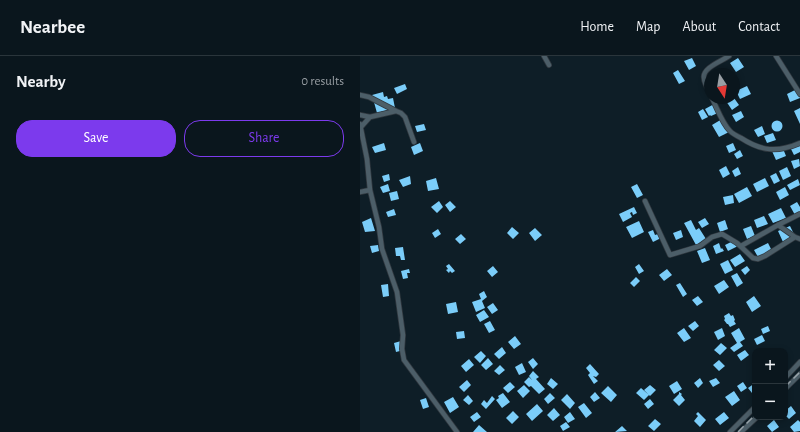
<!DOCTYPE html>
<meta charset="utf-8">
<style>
body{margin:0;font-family:"Alegreya Sans",sans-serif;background:#131f26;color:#f1f3f6}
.controls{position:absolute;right:12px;bottom:12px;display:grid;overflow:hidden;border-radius:8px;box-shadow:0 2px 6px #0003}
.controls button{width:36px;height:36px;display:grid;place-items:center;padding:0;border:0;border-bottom:1px solid #2a353b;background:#0a161d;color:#f1f3f6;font:20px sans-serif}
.compass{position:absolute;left:344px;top:12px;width:36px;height:36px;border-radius:50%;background:#0a161d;box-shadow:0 2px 6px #0003;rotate:168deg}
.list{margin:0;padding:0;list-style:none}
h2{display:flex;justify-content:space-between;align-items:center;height:52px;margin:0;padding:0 16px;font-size:17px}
h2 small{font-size:13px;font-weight:400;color:#999fa4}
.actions{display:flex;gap:8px;padding:12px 16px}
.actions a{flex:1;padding:9px 0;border:1px solid #7c3aed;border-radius:16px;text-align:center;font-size:14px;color:#7c3aed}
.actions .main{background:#7c3aed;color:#fff}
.map{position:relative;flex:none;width:440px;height:376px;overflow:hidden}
header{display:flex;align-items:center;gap:24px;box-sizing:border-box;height:56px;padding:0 20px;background:#0a161d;border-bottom:1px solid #2a353b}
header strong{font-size:19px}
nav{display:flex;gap:22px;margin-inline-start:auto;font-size:14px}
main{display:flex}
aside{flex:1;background:#0a161d}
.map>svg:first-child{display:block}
.building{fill:#7bcdf9}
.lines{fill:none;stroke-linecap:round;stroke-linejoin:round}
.minor-casing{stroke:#313940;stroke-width:6}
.minor{stroke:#4c5e68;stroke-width:4.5}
.rail{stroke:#98a4ab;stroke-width:1.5;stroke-dasharray:8 4;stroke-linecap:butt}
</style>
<header>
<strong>Nearbee</strong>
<nav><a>Home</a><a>Map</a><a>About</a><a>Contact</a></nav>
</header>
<main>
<aside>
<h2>Nearby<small>0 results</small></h2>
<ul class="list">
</ul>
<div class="actions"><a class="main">Save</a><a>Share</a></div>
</aside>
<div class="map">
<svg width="440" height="376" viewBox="0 0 440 376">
<rect width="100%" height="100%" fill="#0e1e27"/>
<path class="building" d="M332 2 336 10 329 14 324 5Z
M378 2 384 11 376 16 370 7Z
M318 14 325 25 319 28 313 17Z
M45 28 47 33 37 38 34 32Z
M387 30 391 38 380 43 376 35Z
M437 33 440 42 430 46 427 38Z
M23 36 24 41 27 40 28 43 33 42 35 52 17 57 12 39Z
M364 42H374L379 49 372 54Z
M356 47 360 56 351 60 350 59 349 60 345 53Z
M440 52V68L434 55Z
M343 53 348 61 342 64 338 56Z
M381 55 384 61 376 66 372 59Z
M362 63 369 76 359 81 352 69Z
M411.5 70a5.5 5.5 0 1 1 11 0a5.5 5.5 0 1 1-11 0Z
M64 68 66 74 57 76 55 70Z
M402 70 405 78 398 81 394 74Z
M413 77 416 84 407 87 404 80Z
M24 87 26 94 15 97 12 91Z
M60 87 63 95 54 99 51 91Z
M373 87 376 94 369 97 366 90Z
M440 89V96L434 99 431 93Z
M422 90 426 100 416 104 412 95Z
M380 94 383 100 377 103 374 98Z
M439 103 440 110 434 113 431 105Z
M366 110 370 118 363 122 359 114Z
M378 111 381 118 375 121 372 115Z
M427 111 431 120 423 124 419 115Z
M416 117 420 125 414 128 410 120Z
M29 118 30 124 24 126 22 120Z
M50 120 51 128 43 131 39 124Z
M76 122 79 133 68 135 66 125Z
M405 122 409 130 397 136 393 128Z
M438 123 440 129 430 134 427 129Z
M28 128 30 135 23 137 20 131Z
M277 128 283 139 277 142 271 131Z
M387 131 392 140 379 147 374 138Z
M425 131 429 139 420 144 416 136Z
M37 135 39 143 31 145 29 137Z
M373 139 374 147 365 149 363 141Z
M79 145 83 151 77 157 71 151Z
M90 145 96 151 90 156 85 149Z
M437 146 440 151V156L435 159 430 150Z
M274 151 277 157 273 159 272 156 270 157 272 161 263 166 259 158Z
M421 152 426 162 413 167 408 158Z
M34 153 36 159 28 161 26 156Z
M404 160 408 168 397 172 394 164Z
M11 162 15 175 5 176 2 166Z
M345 162 349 168 342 172 338 166Z
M331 164 336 174 339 172 346 183 336 189 324 167Z
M365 164 368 173 360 176 357 167Z
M279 165 284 176 272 182 266 171Z
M391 170 395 180 387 183 383 173Z
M430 170 435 180 423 186 418 175Z
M152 171 159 177 153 183 147 177Z
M175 172 182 179 175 185 169 177Z
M78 173 81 178 75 182 72 177Z
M293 174 295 179 301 177 303 181 293 186 288 176Z
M321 174 323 181 316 184 313 177Z
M101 178 106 183 100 188 95 183Z
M375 184 378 190 368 195 365 189Z
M359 187 361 193 362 192 364 195 356 198 353 190Z
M408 187 412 195 398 201 394 194Z
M18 189 19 195 12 197 10 190Z
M43 191 45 204H41L40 200H36L35 192Z
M345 192 350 204 342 207 337 195Z
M380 198 385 205 375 211 370 204Z
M368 204 373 214 365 218 360 208Z
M89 208 95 215 92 217 90 215 89 217 86 214 88 213 86 210Z
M279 208 284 215 279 218 275 211Z
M133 210 138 216 132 221 127 215Z
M387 210 390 214 385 219 381 214Z
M49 213 50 217H47L48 222 43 223 41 215Z
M307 213 312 219 304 225 299 219Z
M377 217 383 227 377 231 371 220Z
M276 221 280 225 274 231 270 227Z
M364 224 369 231 359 238 354 230Z
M320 227 327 238 323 241 316 229Z
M28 228 29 240 23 241 21 229Z
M124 235 127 241 122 245 125 252 116 256 112 246 121 243 119 238Z
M338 240 343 246 337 250 332 244Z
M394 240 401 250 392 256 386 246Z
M96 246 98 256 88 258 86 248Z
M133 247 138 254 132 258 127 251Z
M124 254 129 261 120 266 116 259Z
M369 257 371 260 373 259 375 264 374 265 376 268 370 271 368 268H367L364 264 365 263 364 260Z
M130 265 135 274 129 277 124 268Z
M335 265 339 270 333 275 328 270Z
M408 270 410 275 403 278 401 273Z
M324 272 331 282 324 286 317 277Z
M362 272 365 280 358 284 354 276Z
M379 272 385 283 380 286 383 290 374 296 370 292 377 287 371 277Z
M104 275 105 282 97 283 96 276Z
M402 279 405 285 397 289 394 283Z
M155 280 161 288 154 293 148 286Z
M41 285 44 294 36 296 34 287Z
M361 287 367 292 360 299 354 294Z
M142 291 146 297 139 303 134 298Z
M385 294 389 299 381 305 377 299Z
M121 295 126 300 120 307 114 301Z
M128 302 133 308 126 314 121 309Z
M173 302 178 308 173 313 168 306Z
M109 303 114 309 106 316 101 310Z
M359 304 365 310 359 315 353 309Z
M162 307 166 316 159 319 155 311Z
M230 308 239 318 236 321 233 320 238 325 234 328 228 319 230 317 226 312Z
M140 309 145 314 139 319 134 315Z
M173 315 179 321 176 323 185 333 179 338 171 330 169 331 164 326 169 321 172 324 169 320Z
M191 322 198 328 193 333 187 328Z
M340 322 343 327 338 332 334 327Z
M356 322 360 327 353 331 349 325Z
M107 324 111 329 104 336 99 331Z
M317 325 322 333 314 338 309 330Z
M150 326 155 331 148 337 143 332Z
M383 326 387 332 381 336 377 330Z
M395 327V334L392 337 388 332Z
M164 329 170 335 163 342 157 335Z
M290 329 296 334 290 340 284 334Z
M248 330 257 339 251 346 241 337Z
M281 332 289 339 284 344 276 337Z
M374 335 380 344 372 350 365 341Z
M235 336 240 342 234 346 230 341Z
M319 336 322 338 321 339 325 344 319 350 313 344 319 338Z
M143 337 150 346 142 352 136 344 139 342 138 340Z
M190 337 195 342 188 348 184 343Z
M207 338 215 347 210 353 201 344Z
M108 339 113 345 109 349 103 344Z
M132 340 135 343 126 353 121 348 124 344 127 347Z
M93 341 99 351 90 357 84 346Z
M66 342 69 351 63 353 60 344Z
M290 343 294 348 288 353 284 348Z
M224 347 232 357 226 362 218 351Z
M177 348 183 355 172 365 166 358Z
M431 350 436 357 429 363 425 359V355Z
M194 352 200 359 193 365 187 359Z
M153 355 159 361 152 368 146 362Z
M117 356 121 361 114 366 110 361Z
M210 356 215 363 208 367 204 361Z
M338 356 346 364 340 371 334 365 338 360 336 358Z
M364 356 369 362 360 369 355 363Z
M295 363 301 368 294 375 288 370Z
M414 364 419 371 412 376 407 370Z
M438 364 440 366V375L434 376 430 371Z
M206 366 210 371 203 375 200 370Z
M119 369 127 376H113Z
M262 370 267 375 255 376Z"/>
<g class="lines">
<g class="minor-casing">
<path id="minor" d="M184 0 189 9
M416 0 440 38
M350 37C348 33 344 27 344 22 342 12 362 5 369 0
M0 39 9 41 36 55
M352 42C357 52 362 67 370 75 373 78 377 80 381 82 401 95 417 97 440 87
M0 59 10 61
M0 68 7 103 10 134 19 171 22 193 37 236 43 279 42 293 44 304 97 376
M1 71 10 61 36 55 41 57 45 61 54 86
M0 136 10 134
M285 145 310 199 340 190 352 181 362 178 377 187 393 202 398 203 405 200 435 181
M418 169 435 181 440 183
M381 190 418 169 440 158
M425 322 440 306
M425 333 440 318
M370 376 395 351
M381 376 397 361"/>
</g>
<use href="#minor" class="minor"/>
<path class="rail" d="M425 331 440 316
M378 376 395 359"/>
</g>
</svg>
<div class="controls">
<button>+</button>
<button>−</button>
</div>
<svg class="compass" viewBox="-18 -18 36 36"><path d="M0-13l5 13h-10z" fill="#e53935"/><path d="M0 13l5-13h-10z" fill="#999fa4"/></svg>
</div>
</main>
